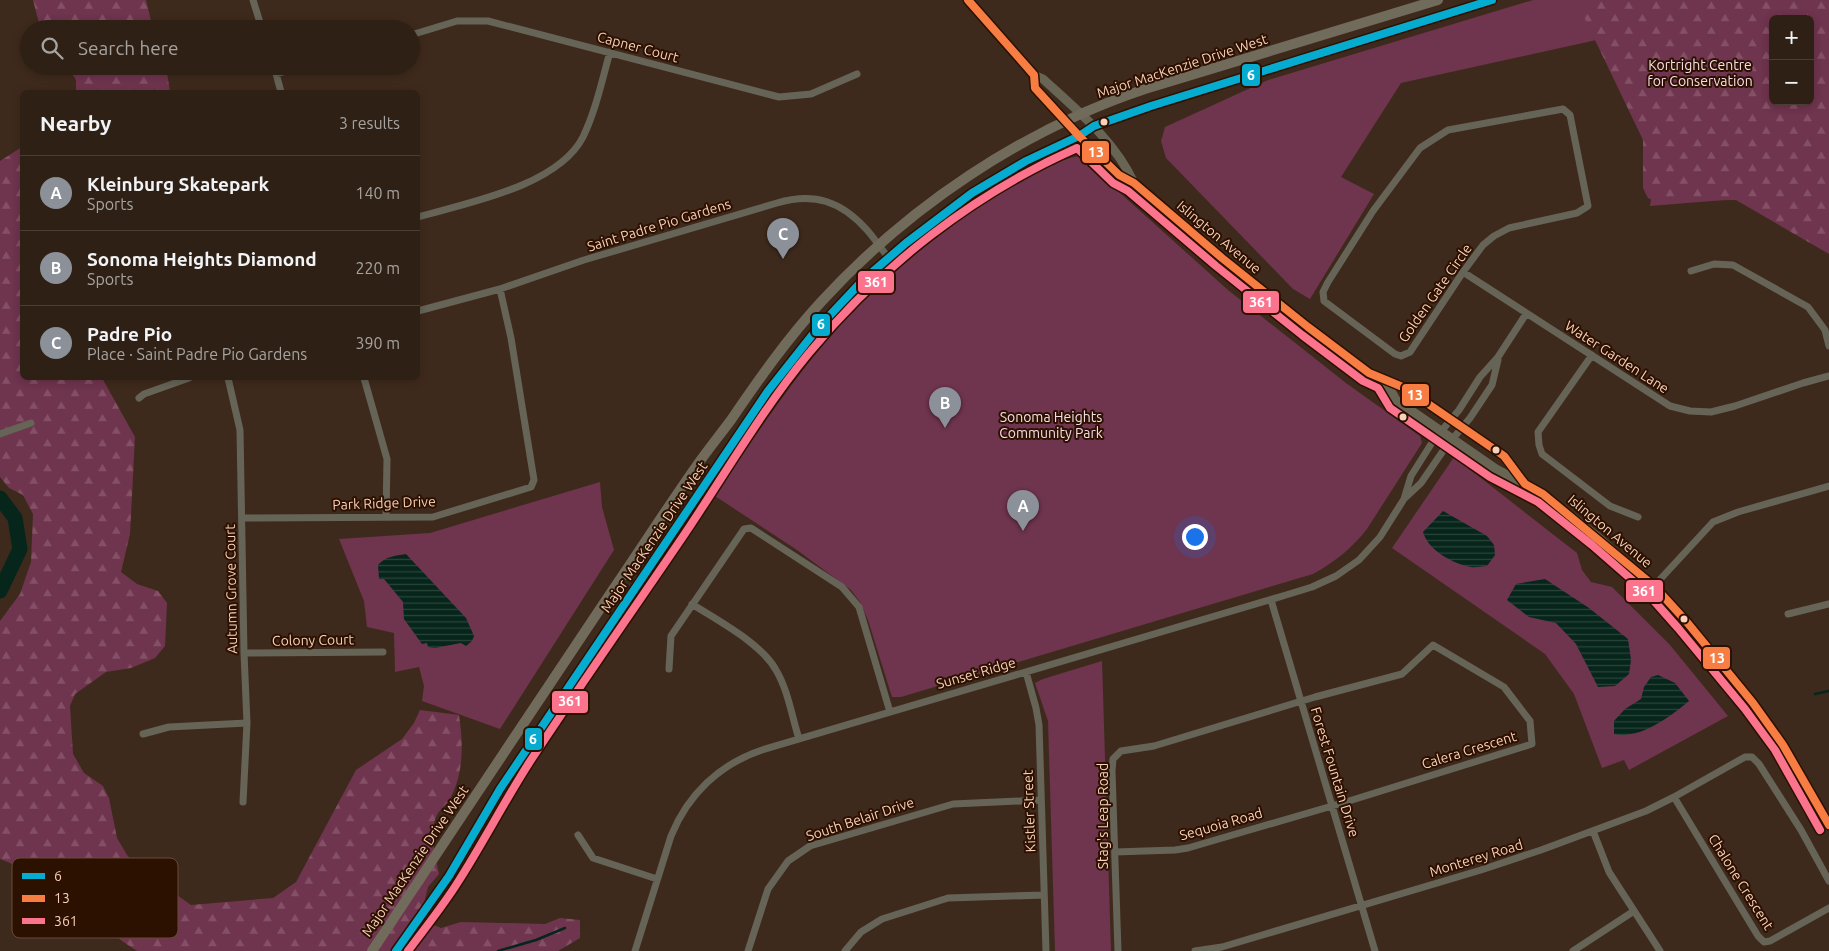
<!DOCTYPE html>
<meta charset="utf-8">
<style>
body{margin:0;font-family:Ubuntu,sans-serif;background:#36281e;color:#f1f3f6}
.controls{position:absolute;right:15px;top:15px;display:grid;overflow:hidden;border-radius:8px;box-shadow:0 2px 8px #0003}
.controls button{width:45px;height:45px;display:grid;place-items:center;padding:0;border:0;border-bottom:1px solid #493e34;background:#2e2015;color:#f1f3f6;font:25px sans-serif}
.you{position:absolute;left:1194px;top:536px;width:18px;height:18px;margin:-12px;border:4px solid #fff;border-radius:50%;background:#1a73e8;box-shadow:0 0 0 8px #1a73e833}
.badge{display:grid;place-items:center;width:32px;height:32px;border-radius:50%;background:#8c9099;color:#fff;font-size:16px;font-weight:700}
.pin{position:absolute;translate:-50% -41px;filter:drop-shadow(0 1px 2px #0008)}
.pin::after{content:'';position:absolute;top:26px;width:18px;height:15px;background:inherit;clip-path:polygon(0 0,100% 0,50% 100%)}
.list{margin:0;padding:0;list-style:none}
h2{display:flex;justify-content:space-between;align-items:center;height:65px;margin:0;padding:0 20px;font-size:21px}
h2 small{font-size:16px;font-weight:400;color:#a7a3a0}
.list li{display:grid;grid-template-columns:32px 1fr auto;gap:15px;align-items:center;box-sizing:border-box;height:75px;padding:0 20px;border-top:1px solid #493e34}
.list b{display:block;font-size:19px;white-space:nowrap}
.list p{margin:0;font-size:16px;white-space:nowrap;color:#a7a3a0}
.list em{font-size:16px;font-style:normal;color:#a7a3a0}
.icon{flex:none;width:28px;height:28px;fill:none;stroke:currentColor;stroke-width:2;stroke-linecap:round;stroke-linejoin:round}
.map{position:relative;flex:none;width:1829px;height:951px;overflow:hidden}
.search{position:absolute;background:#2e2015;box-shadow:0 2px 8px #0003;left:20px;top:20px;width:400px;height:55px;display:flex;align-items:center;gap:12px;box-sizing:border-box;padding:0 18px;border-radius:28px;color:#a7a3a0;font-size:19px}
.panel{position:absolute;background:#2e2015;box-shadow:0 2px 8px #0003;left:20px;top:90px;width:400px;height:290px;border-radius:8px}
.map>svg:first-child{display:block}
.green{fill:#6f344e;fill-rule:evenodd}
.forest{fill:url(#forest-firs);fill-rule:evenodd}
.water{fill:url(#water-rules)}
.lines{fill:none;stroke-linecap:round;stroke-linejoin:round}
.stream{stroke:#06251b;stroke-width:2.5}
.river{stroke:#06251b;stroke-width:15}
.street{stroke:#666457;stroke-width:7}
.secondary{stroke:#696555;stroke-width:9}
.primary{stroke:#716b5b;stroke-width:10}
.bus-1-casing{stroke:#2c1000;stroke-width:11}
.bus-2-casing{stroke:#2c1000;stroke-width:11}
.bus-3-casing{stroke:#2c1000;stroke-width:11}
.bus-1{stroke:#06acd0;stroke-width:8}
.bus-2{stroke:#f77d43;stroke-width:8}
.bus-3{stroke:#fc738d;stroke-width:8}
.bus-dot{fill:#f9d1ba;stroke:#2c1000;stroke-width:2}
.labels{text-anchor:middle;dominant-baseline:central;stroke-width:4;stroke-linejoin:round;paint-order:stroke}
.street-label{font-size:14px;fill:#f9d1ba;stroke:#2c1000}
.park-label{font-size:14px;fill:#f5dde7;stroke:#2c1000}
.key{fill:#2c1000;stroke:#6a4a38;stroke-width:1}
.key-label{font-size:14px;fill:#f9d1ba}
.line-badge{stroke:#2c1000;stroke-width:2}
.badge-label{font-size:14px;text-anchor:middle;font-weight:bold;fill:#fff}
</style>
<div class="map">
<svg width="1829" height="951" viewBox="0 0 1829 951">
<defs>
<pattern id="forest-firs" width="22" height="20" patternUnits="userSpaceOnUse" patternTransform="scale(1.25)"><rect width="22" height="20" fill="#6f344e"/><path d="M5 1l3.5 6h-7zM16 11l3.5 6h-7z" fill="#845065"/></pattern>
<pattern id="water-rules" width="6" height="5" patternUnits="userSpaceOnUse" patternTransform="scale(1.25)"><rect width="6" height="5" fill="#06251b"/><path d="M0 2.5h6" fill="none" stroke="#2b443a"/></pattern>
</defs>
<rect width="100%" height="100%" fill="#3e2a1c"/>
<path class="green" d="M1533 0H1829V249L1749 198 1650 206 1656 169 1610 37 1401 83 1341 177 1374 194 1310 299 1293 289 1166 158 1161 141 1165 127 1268 80ZM1773 19H1810V101H1773Z
M1079 156 1228 290 1346 383 1420 436 1422 443 1367 529C1352 548 1335 562 1313 574L901 697H892L868 620 860 602 851 590 797 550 715 496C749 445 783 393 823 345 872 285 934 232 1001 193 1025 179 1051 161 1079 156Z
M1454 457 1577 553 1582 570 1591 582 1612 587 1670 645 1728 716 1629 770 1624 760 1602 768 1574 694 1545 654 1392 548Z
M600 482 602 507 614 550 500 729 422 701 424 686 419 667 395 672 394 633 367 627 364 601 339 539 430 533Z
M1102 661 1111 951H1055L1048 721 1035 683 1043 679Z"/>
<path class="forest" d="M33 0H146L153 29H43L39 23Z
M1589 0H1829V254L1736 200 1654 201 1648 198 1643 188V140L1584 17 1586 4ZM1773 19H1810V101H1773Z
M67 66H166L170 92H76V80Z
M22 147V378H102L135 437 130 534 121 572 137 584 158 591 167 603 165 646 155 658 131 668 106 672 75 694 70 706 73 754 84 773 103 786 109 798 117 838 127 855 141 870 191 905 273 898 296 882 356 770 402 739 414 723 420 710 459 715C463 742 464 770 452 795 447 807 437 808 434 824 430 840 436 858 439 874L428 887 423 907 424 914 431 924 441 928 461 922 545 924 560 918 580 920V938L558 951H137L122 941 101 923 10 863 0 859V621L20 594 31 562 33 514 23 495 9 488 0 477V161Z"/>
<path class="water" d="M1443 511 1487 536 1494 545 1495 555 1487 566C1482 566 1476 568 1471 567 1453 564 1428 550 1423 532Z
M406 554 466 618 474 636 472 641 466 646 461 643 435 648 428 647 427 643 422 644 404 619 403 602 384 579H379L378 565C386 556 395 556 406 554Z
M1545 579 1589 608 1628 639 1631 660 1629 674 1615 686 1598 687 1576 644 1556 623 1529 617 1507 600 1516 584Z
M1658 675 1675 683 1689 701C1670 717 1639 740 1614 734V721L1625 709 1641 699 1644 687 1651 677Z"/>
<g class="lines">
<path class="stream" d="M1815 694 1829 691
M498 951 536 940 565 928"/>
<path class="river" d="M0 498 15 518 20 549 0 591"/>
<path class="street" d="M253 0 262 29
M411 35 457 21H488L779 97 811 94 857 74
M274 66 281 92
M276 74 304 66
M1563 109 1570 115 1588 206 1577 213 1509 228 1494 236 1483 245 1463 272 1410 352 1401 356 1395 354 1324 301 1323 292 1328 282 1373 211 1420 148 1448 130Z
M418 217C467 203 558 186 583 137 596 110 602 80 610 52
M1691 271 1714 264 1733 265 1808 307 1825 330 1829 346
M1463 272 1670 406 1690 411 1711 412 1735 406 1803 383 1829 376
M418 311 500 289 584 260 777 203C814 192 841 201 867 230 875 239 881 249 889 258
M1592 355 1538 432 1539 445 1542 454 1610 506 1638 517
M228 378 240 430 244 653 247 723 243 802
M364 378 387 459 386 517
M139 398 144 394 189 378
M0 434 31 423
M1405 498 1421 483 1445 448 1470 418 1492 385 1498 360
M242 518 433 517 531 487 534 480 511 338 500 289
M1654 586 1713 522 1738 512 1829 486
M1271 600 1375 951
M692 604C718 621 761 643 776 670 788 690 792 717 799 739
M1788 614 1829 604
M244 653 383 652
M669 669 671 636 744 529 751 528 842 587 859 607 890 712
M1026 672 1036 708 1039 725 1046 951
M143 734 169 727 247 723
M1674 797 1758 936 1764 942 1770 941 1829 908
M1593 831 1609 872 1660 951
M578 835 593 858 657 879
M1115 852 1175 850 1188 848 1349 801 1532 744 1530 721 1504 687 1433 645 1402 674 1315 697 1154 746 1121 751 1113 759 1112 771 1118 951
M635 951 671 836C688 794 720 764 762 750L1286 595 1312 587 1336 576 1359 560 1380 537 1404 499 1411 476 1433 441 1459 410 1480 377 1498 357 1526 314
M748 951 768 889 788 861 810 846 953 804 1041 800
M845 951 861 932 882 919 948 898 1044 895
M1195 951 1222 947 1481 870 1541 850 1646 811 1674 797 1745 757H1752L1759 764 1801 830 1829 881
M1573 951 1634 911"/>
<path class="secondary" d="M968 0 1034 75 1043 79C1077 110 1115 141 1134 183
M1034 75 1035 88 1079 136 1119 175 1134 183 1222 258 1308 327 1369 373 1405 388 1504 456 1525 484
M1385 380 1396 400 1496 469 1543 494 1598 537 1668 600 1753 703 1783 745 1829 825"/>
<path class="primary" d="M372 951C452 831 532 710 612 591 640 550 667 508 695 468 707 451 719 436 731 420 759 379 787 339 821 302 908 207 1022 130 1145 89L1438 0
M396 951 449 876 500 789 768 391 817 329 863 280 906 243 972 193 1026 161 1079 136 1094 126 1151 106 1492 0"/>
<g class="bus-1-casing">
<path id="bus-1" d="M396 951 449 876 500 789 768 391 817 329 863 280 906 243 972 193 1026 161 1079 136 1094 126 1151 106 1492 0"/>
</g>
<g class="bus-2-casing">
<path id="bus-2" d="M968 0 1034 75 1035 88 1079 136 1119 175 1134 183 1222 258 1308 327 1369 373 1405 388 1504 456 1525 484 1543 494 1654 586 1686 621 1753 703 1783 745 1829 825"/>
</g>
<g class="bus-3-casing">
<path id="bus-3" d="M408 951C425 928 443 906 458 882 483 843 504 802 529 763 579 687 631 613 682 538 724 476 761 411 809 353 881 266 973 194 1077 148L1113 183 1128 191 1216 266 1302 335 1363 381 1378 388 1390 408 1490 477 1538 502 1592 545 1647 593 1678 628 1745 709 1775 750 1820 830"/>
</g>
<use href="#bus-1" class="bus-1"/>
<use href="#bus-2" class="bus-2"/>
<use href="#bus-3" class="bus-3"/>
</g>
<g class="bus-dot">
<circle cx="1104" cy="122" r="4.5"/>
<circle cx="1403" cy="417" r="4.5"/>
<circle cx="1496" cy="450" r="4.5"/>
<circle cx="1684" cy="619" r="4.5"/>
</g>
<g class="labels">
<g class="street-label">
<text transform="translate(638 47) rotate(15)">Capner Court</text>
<text transform="translate(1182 66) rotate(-18)">Major MacKenzie Drive West</text>
<text transform="translate(659 225) rotate(-17)">Saint Padre Pio Gardens</text>
<text transform="translate(1219 237) rotate(40)">Islington Avenue</text>
<text transform="translate(1435 293) rotate(-55)">Golden Gate Circle</text>
<text transform="translate(1617 357) rotate(33)">Water Garden Lane</text>
<text transform="translate(384 503) rotate(-2)">Park Ridge Drive</text>
<text transform="translate(1610 531) rotate(40)">Islington Avenue</text>
<text transform="translate(654 537) rotate(-56)">Major MacKenzie Drive West</text>
<text transform="translate(231 589) rotate(-91)">Autumn Grove Court</text>
<text transform="translate(313 640) rotate(-1)">Colony Court</text>
<text transform="translate(976 673) rotate(-16)">Sunset Ridge</text>
<text transform="translate(1469 750) rotate(-17)">Calera Crescent</text>
<text transform="translate(1335 772) rotate(73)">Forest Fountain Drive</text>
<text transform="translate(1029 811) rotate(-92)">Kistler Street</text>
<text transform="translate(1103 816) rotate(-90)">Stag's Leap Road</text>
<text transform="translate(860 819) rotate(-18)">South Belair Drive</text>
<text transform="translate(1221 824) rotate(-16)">Sequoia Road</text>
<text transform="translate(1476 858) rotate(-17)">Monterey Road</text>
<text transform="translate(415 861) rotate(-56)">Major MacKenzie Drive West</text>
<text transform="translate(1741 882) rotate(58)">Chalone Crescent</text>
</g>
<g class="park-label">
<text x="1700" y="65">Kortright Centre<tspan x="1700" dy="16">for Conservation</tspan></text>
<text x="1051" y="417">Sonoma Heights<tspan x="1051" dy="16">Community Park</tspan></text>
</g>
</g>
<rect x="12" y="858" width="166" height="80" rx="8" class="key"/>
<rect x="22" y="873" width="23" height="6" fill="#06acd0"/>
<rect x="22" y="895" width="23" height="7" fill="#f77d43"/>
<rect x="22" y="918" width="23" height="6" fill="#fc738d"/>
<g class="key-label">
<text x="54" y="881">6</text>
<text x="54" y="903">13</text>
<text x="54" y="926">361</text>
</g>
<g class="line-badge">
<rect x="1241" y="63" width="20" height="24" rx="5" fill="#06acd0"/>
<rect x="1081" y="140" width="29" height="24" rx="5" fill="#f77d43"/>
<rect x="857" y="270" width="38" height="24" rx="5" fill="#fc738d"/>
<rect x="1242" y="290" width="38" height="24" rx="5" fill="#fc738d"/>
<rect x="811" y="313" width="20" height="24" rx="5" fill="#06acd0"/>
<rect x="1401" y="383" width="29" height="24" rx="5" fill="#f77d43"/>
<rect x="1625" y="579" width="39" height="24" rx="5" fill="#fc738d"/>
<rect x="1702" y="646" width="29" height="24" rx="5" fill="#f77d43"/>
<rect x="551" y="690" width="38" height="24" rx="5" fill="#fc738d"/>
<rect x="524" y="727" width="19" height="24" rx="5" fill="#06acd0"/>
</g>
<g class="badge-label">
<text x="1251" y="80">6</text>
<text x="1096" y="157">13</text>
<text x="876" y="287">361</text>
<text x="1261" y="307">361</text>
<text x="821" y="329">6</text>
<text x="1415" y="400">13</text>
<text x="1644" y="596">361</text>
<text x="1717" y="663">13</text>
<text x="570" y="706">361</text>
<text x="533" y="744">6</text>
</g>
</svg>
<div class="controls">
<button>+</button>
<button>−</button>
</div>
<div class="you"></div>
<div class="pin badge" style="left:1023px;top:531px">A</div>
<div class="pin badge" style="left:945px;top:428px">B</div>
<div class="pin badge" style="left:783px;top:259px">C</div>
<div class="search"><svg class="icon" aria-label="search" viewBox="0 0 24 24"><circle cx="10" cy="10" r="6"/><path d="M15 15l6 6"/></svg>Search here</div>
<section class="panel">
<h2>Nearby<small>3 results</small></h2>
<ul class="list">
<li><span class="badge">A</span><div><b>Kleinburg Skatepark</b><p>Sports</p></div><em>140 m</em></li>
<li><span class="badge">B</span><div><b>Sonoma Heights Diamond</b><p>Sports</p></div><em>220 m</em></li>
<li><span class="badge">C</span><div><b>Padre Pio</b><p>Place · Saint Padre Pio Gardens</p></div><em>390 m</em></li>
</ul>
</section>
</div>
